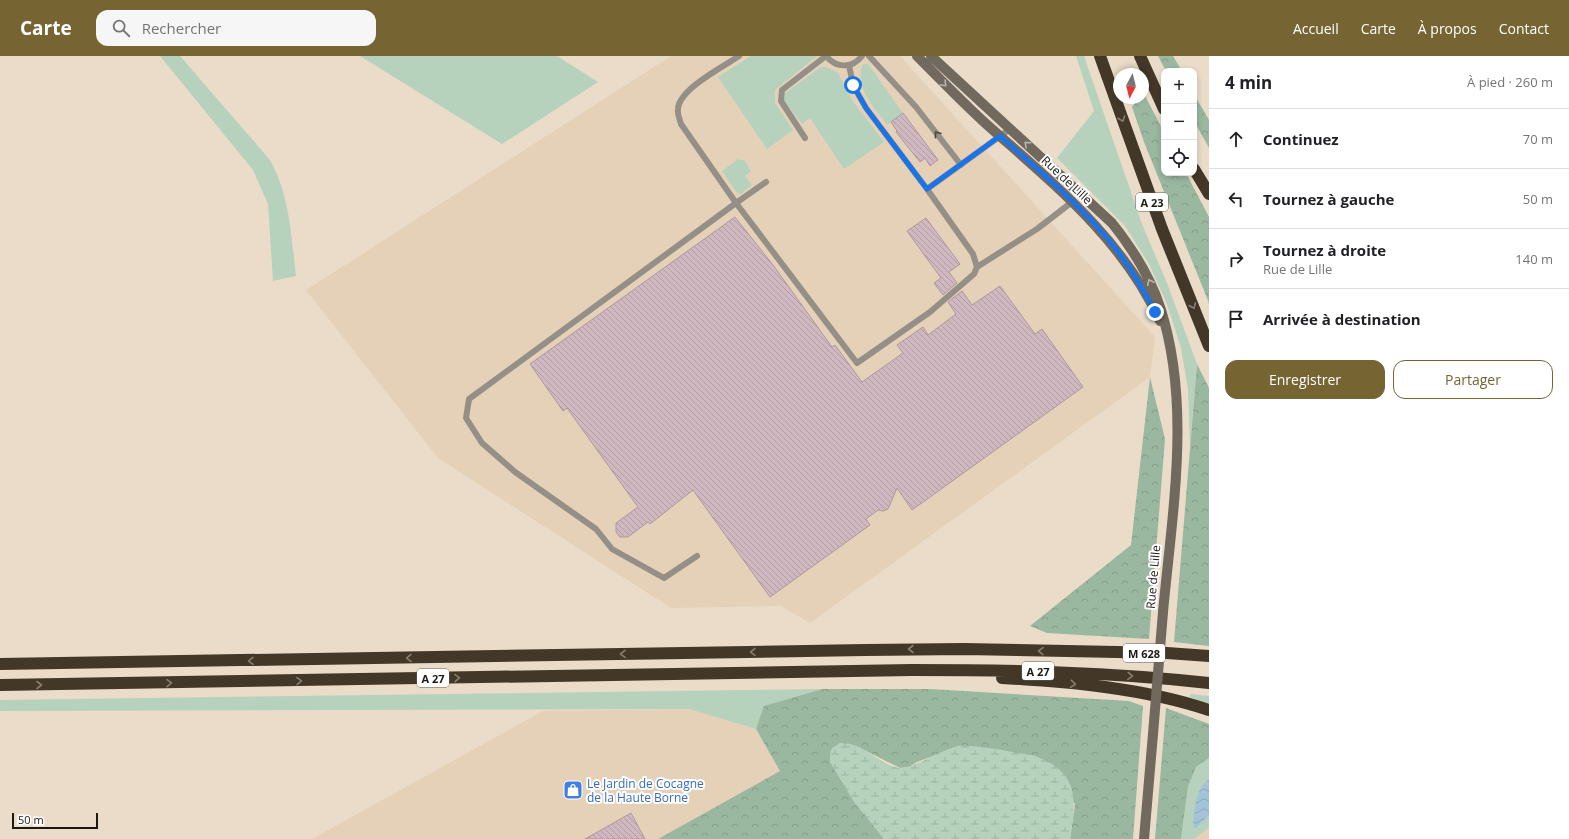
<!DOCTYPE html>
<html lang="fr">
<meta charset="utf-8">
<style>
body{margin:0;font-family:"Open Sans",sans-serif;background:#f6f6f6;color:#202124}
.controls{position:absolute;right:12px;top:12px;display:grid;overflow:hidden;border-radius:8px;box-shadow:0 2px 6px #0003}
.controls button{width:36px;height:36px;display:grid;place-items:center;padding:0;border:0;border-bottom:1px solid #e0e0e0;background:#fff;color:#202124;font:20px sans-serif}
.compass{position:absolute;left:1113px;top:12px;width:36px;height:36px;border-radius:50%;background:#fff;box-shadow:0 2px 6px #0003;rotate:187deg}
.scale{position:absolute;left:12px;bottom:10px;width:86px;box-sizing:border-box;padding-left:4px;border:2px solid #1d1812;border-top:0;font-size:11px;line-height:14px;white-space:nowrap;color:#1d1812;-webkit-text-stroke:3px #fff;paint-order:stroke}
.stop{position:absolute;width:12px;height:12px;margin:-9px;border:3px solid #1a73e8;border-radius:50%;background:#fff}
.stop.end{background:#1a73e8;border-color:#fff;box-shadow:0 1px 4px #0008}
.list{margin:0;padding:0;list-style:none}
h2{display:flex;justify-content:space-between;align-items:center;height:52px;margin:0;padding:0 16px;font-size:17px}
h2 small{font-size:13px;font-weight:400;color:#757577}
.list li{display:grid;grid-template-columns:26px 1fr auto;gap:12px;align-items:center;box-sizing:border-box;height:60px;padding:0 16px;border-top:1px solid #e0e0e0}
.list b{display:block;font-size:15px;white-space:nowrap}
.list p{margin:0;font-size:13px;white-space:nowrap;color:#757577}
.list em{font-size:13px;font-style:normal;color:#757577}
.actions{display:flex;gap:8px;padding:12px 16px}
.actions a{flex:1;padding:9px 0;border:1px solid #766533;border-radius:12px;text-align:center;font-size:14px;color:#766533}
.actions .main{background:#766533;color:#fff}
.icon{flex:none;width:22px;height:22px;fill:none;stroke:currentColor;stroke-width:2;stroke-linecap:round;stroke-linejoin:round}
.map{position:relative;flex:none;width:1209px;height:783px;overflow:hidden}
header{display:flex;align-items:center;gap:24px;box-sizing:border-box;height:56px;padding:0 20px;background:#766533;color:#fff}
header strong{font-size:19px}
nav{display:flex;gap:22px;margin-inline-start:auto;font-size:14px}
.search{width:280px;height:36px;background:#f6f6f6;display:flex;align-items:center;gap:10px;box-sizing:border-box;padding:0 14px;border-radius:12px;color:#757577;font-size:15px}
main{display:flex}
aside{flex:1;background:#fff}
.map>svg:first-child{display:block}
.built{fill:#e4d1b8}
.green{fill:#b6d2bc}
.forest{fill:url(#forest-crowns)}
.wetland{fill:url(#wetland-marsh)}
.water{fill:url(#water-waves)}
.building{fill:url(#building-back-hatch);stroke:#ae97a0}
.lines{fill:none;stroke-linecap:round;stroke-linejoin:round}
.lane{stroke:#948f87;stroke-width:6}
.secondary{stroke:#71695d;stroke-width:10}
.highway{stroke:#433828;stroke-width:12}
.secondary-bridge{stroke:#71695d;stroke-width:10}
.oneway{stroke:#b8b4ae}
.oneway2{stroke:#857e73}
.oneway3{stroke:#4d4841}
.route{stroke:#1a73e8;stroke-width:5}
.labels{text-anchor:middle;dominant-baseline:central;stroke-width:4;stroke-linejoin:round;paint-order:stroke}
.shield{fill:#fff;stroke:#615d59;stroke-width:1}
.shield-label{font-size:11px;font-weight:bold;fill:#1d1812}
.street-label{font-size:12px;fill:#1d1812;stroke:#fff}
.shop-label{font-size:12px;fill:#366cbe;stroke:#fff;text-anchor:start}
</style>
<header>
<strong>Carte</strong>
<div class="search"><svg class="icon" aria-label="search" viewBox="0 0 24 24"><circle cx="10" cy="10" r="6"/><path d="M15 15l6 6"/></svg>Rechercher</div>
<nav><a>Accueil</a><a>Carte</a><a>À propos</a><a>Contact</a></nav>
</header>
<main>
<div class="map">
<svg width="1209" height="783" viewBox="0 0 1209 783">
<defs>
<pattern id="forest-crowns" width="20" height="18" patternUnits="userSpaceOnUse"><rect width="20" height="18" fill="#9ab8a0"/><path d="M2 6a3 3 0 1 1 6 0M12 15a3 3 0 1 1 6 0" fill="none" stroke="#849d89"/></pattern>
<pattern id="wetland-marsh" width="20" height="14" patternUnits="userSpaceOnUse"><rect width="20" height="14" fill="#b6d2bc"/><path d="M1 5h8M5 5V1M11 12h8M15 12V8" fill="none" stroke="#9cb4a1"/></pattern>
<pattern id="water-waves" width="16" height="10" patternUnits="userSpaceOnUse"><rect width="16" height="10" fill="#a4c3d9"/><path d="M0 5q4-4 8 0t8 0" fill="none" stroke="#8da7b9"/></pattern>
<pattern id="building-back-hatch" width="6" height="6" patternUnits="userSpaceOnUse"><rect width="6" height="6" fill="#d0b8c1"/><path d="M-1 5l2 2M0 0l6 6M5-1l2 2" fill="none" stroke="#b29da5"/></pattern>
</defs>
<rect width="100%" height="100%" fill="#eadcc9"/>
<path class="built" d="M671 0H900L1155 281 1150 321 810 567 781 550 671 552 438 402 306 234Z
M689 653 756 673 821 783H312L543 655Z
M1209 772V783H1194Z"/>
<path class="green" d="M160 0H180L270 104C290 140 291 179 296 220L273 225 268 148 253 114Z
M360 0H557L598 26 502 88Z
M751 0H817L775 34V47L793 74 767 93 718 21Z
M1076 0H1084L1142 168 1167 227 1197 308 1190 390 1188 333 1181 292 1167 248 1149 208 1125 170 1057 102 1094 55Z
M863 8H868L903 57 887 69C874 50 854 32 863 8Z
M821 11H826L838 17 852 44 884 86 844 113 810 62 802 68 784 44 785 37Z
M738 103 745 105 751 115 745 120 752 129 741 138 737 137 722 115Z
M822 633 765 650 756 673 689 653 0 655V644Z
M1190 638 1209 640V648L1190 641Z
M1209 702V772L1194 783H1181L1188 731 1196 711Z"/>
<path class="forest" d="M1158 0H1173L1182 15H1166Z
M1143 36 1164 76V117H1186L1209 161V247L1144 86 1132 51 1139 42H1143Z
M1194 38 1209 64V92L1194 65Z
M1197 308 1209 332V590L1174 586Z
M1150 321 1165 383 1149 583 1047 577 1030 570 1131 489Z
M822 633H930L1129 645 1143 650 1133 783H1070L1075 748 1035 700 960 690 917 706 909 711 900 712 856 690 878 774 884 783H658L780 715 756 673 764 650Z
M1166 652 1209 668V702L1196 711 1188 731 1181 783H1155Z"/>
<path class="wetland" d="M840 687C863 686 878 708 899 712 911 714 942 693 959 690 976 688 1016 697 1035 700 1080 717 1076 743 1070 783H884L854 746 830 706V697L832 692Z"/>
<path class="water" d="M1209 723V759L1196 772 1193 771C1195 754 1194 735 1209 723Z"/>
<path class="building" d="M903 57 938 104 930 110 925 102 920 106 896 76 897 75 891 66Z
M735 161 773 209 832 291 835 289 862 326 903 297 897 289 923 271 928 279 956 258 948 246 962 235 972 249 1000 230 1035 278 1042 273 1083 331 912 454 897 432 888 453 883 455 878 454 866 463 870 469 770 541 693 434 650 468 648 466 628 481H620L616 476V467L638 451 567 352 563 355 530 308Z
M926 162 960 208 949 216 957 227 943 239 934 227 941 222 907 175Z
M631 757 645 783H585Z"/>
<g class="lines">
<path class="lane" d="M826 0C836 12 852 13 862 0
M869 0 916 51 961 109
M805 82 781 45 782 34 826 0
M766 126 736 147 857 307 930 256 974 218 977 211 973 198 927 133 866 52 853 29 849 9
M927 133 1010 73
M977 211 1037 173 1072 146
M697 500 664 522 612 493 596 473 515 416 482 387 466 362 469 343 736 147 681 68C680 64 677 58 678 53 679 33 723 11 739 0"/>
<path class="secondary" d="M917 0C939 22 961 45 984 66 1051 126 1122 181 1160 265
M931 0 1112 167C1132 192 1150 220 1160 251 1192 348 1172 457 1163 556
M1144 783 1153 678"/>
<path class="highway" d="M1100 0 1162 173 1209 290
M1140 0 1164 53
M1194 113 1209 138
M0 608 865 594 965 593 1167 597 1209 600
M1002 622C1071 626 1143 632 1209 654
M0 629 912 614C1011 614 1110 616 1209 627"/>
<path class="secondary-bridge" d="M1153 678 1163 556"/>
</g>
<defs><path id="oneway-chevron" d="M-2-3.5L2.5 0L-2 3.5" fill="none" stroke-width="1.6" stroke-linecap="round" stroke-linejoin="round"/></defs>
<g class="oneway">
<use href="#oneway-chevron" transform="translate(944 28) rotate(45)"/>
<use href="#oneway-chevron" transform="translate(1027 88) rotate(-138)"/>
<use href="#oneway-chevron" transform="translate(1150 226) rotate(-115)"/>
</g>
<g class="oneway2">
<use href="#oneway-chevron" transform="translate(1122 63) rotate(71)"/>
<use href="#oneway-chevron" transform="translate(1193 250) rotate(67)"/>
<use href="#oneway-chevron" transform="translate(911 593) rotate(180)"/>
<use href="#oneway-chevron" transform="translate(1041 595) rotate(-178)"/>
<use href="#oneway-chevron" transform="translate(753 596) rotate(179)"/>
<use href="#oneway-chevron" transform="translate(623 598) rotate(179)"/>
<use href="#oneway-chevron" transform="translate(409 602) rotate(179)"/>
<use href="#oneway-chevron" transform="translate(251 605) rotate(179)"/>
<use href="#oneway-chevron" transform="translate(1130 620) rotate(4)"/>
<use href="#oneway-chevron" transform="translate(457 622) rotate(-1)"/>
<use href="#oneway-chevron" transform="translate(299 625) rotate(-1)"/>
<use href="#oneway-chevron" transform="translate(169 627) rotate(-1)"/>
<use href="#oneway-chevron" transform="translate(1073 628) rotate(6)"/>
<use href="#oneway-chevron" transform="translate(39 629)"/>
</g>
<use class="oneway3" href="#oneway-chevron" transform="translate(937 78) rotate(-128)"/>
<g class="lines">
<path class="route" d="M853 29 866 52 927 133 1000 80C1041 117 1085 152 1118 196 1132 214 1144 235 1155 256"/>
</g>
<defs>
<g id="shop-square" transform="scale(1)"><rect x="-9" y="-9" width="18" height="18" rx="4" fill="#3f7fe0" stroke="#fff"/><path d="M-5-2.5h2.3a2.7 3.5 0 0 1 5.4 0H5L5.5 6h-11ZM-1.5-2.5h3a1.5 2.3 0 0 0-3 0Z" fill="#fff"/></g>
</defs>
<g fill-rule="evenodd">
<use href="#shop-square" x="573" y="734"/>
</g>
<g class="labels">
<g class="shield">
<rect x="1136" y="137" width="32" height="18" rx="3"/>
<rect x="1123" y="588" width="42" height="18" rx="3"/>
<rect x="1022" y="606" width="32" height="18" rx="3"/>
<rect x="417" y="613" width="32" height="18" rx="3"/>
</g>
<g class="shield-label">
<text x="1152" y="146">A 23</text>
<text x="1144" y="597">M 628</text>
<text x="1038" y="615">A 27</text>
<text x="433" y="622">A 27</text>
</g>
<g class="street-label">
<text transform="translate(1067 124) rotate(43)">Rue de Lille</text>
<text transform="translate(1153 521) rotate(-85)">Rue de Lille</text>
</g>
<g class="shop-label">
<text x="587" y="727">Le Jardin de Cocagne<tspan x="587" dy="14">de la Haute Borne</tspan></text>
</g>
</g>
</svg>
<div class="controls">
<button>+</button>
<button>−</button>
<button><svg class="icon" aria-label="locate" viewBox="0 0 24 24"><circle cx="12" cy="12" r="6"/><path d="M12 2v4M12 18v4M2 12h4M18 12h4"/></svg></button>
</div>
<svg class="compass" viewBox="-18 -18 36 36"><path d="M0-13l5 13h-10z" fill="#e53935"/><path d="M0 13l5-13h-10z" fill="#757577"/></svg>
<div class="scale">50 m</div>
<div class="stop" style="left:853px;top:29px"></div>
<div class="stop end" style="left:1155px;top:256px"></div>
</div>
<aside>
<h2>4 min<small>À pied · 260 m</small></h2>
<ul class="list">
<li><svg class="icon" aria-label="ahead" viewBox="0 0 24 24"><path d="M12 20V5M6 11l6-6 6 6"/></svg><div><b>Continuez</b></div><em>70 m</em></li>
<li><svg class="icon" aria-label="left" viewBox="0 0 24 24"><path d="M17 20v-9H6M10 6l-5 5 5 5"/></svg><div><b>Tournez à gauche</b></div><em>50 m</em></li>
<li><svg class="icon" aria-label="right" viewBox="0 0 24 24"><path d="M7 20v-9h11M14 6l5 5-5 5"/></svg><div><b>Tournez à droite</b><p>Rue de Lille</p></div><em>140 m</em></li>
<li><svg class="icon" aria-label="arrive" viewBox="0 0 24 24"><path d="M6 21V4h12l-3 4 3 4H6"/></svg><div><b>Arrivée à destination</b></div></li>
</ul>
<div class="actions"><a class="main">Enregistrer</a><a>Partager</a></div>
</aside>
</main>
